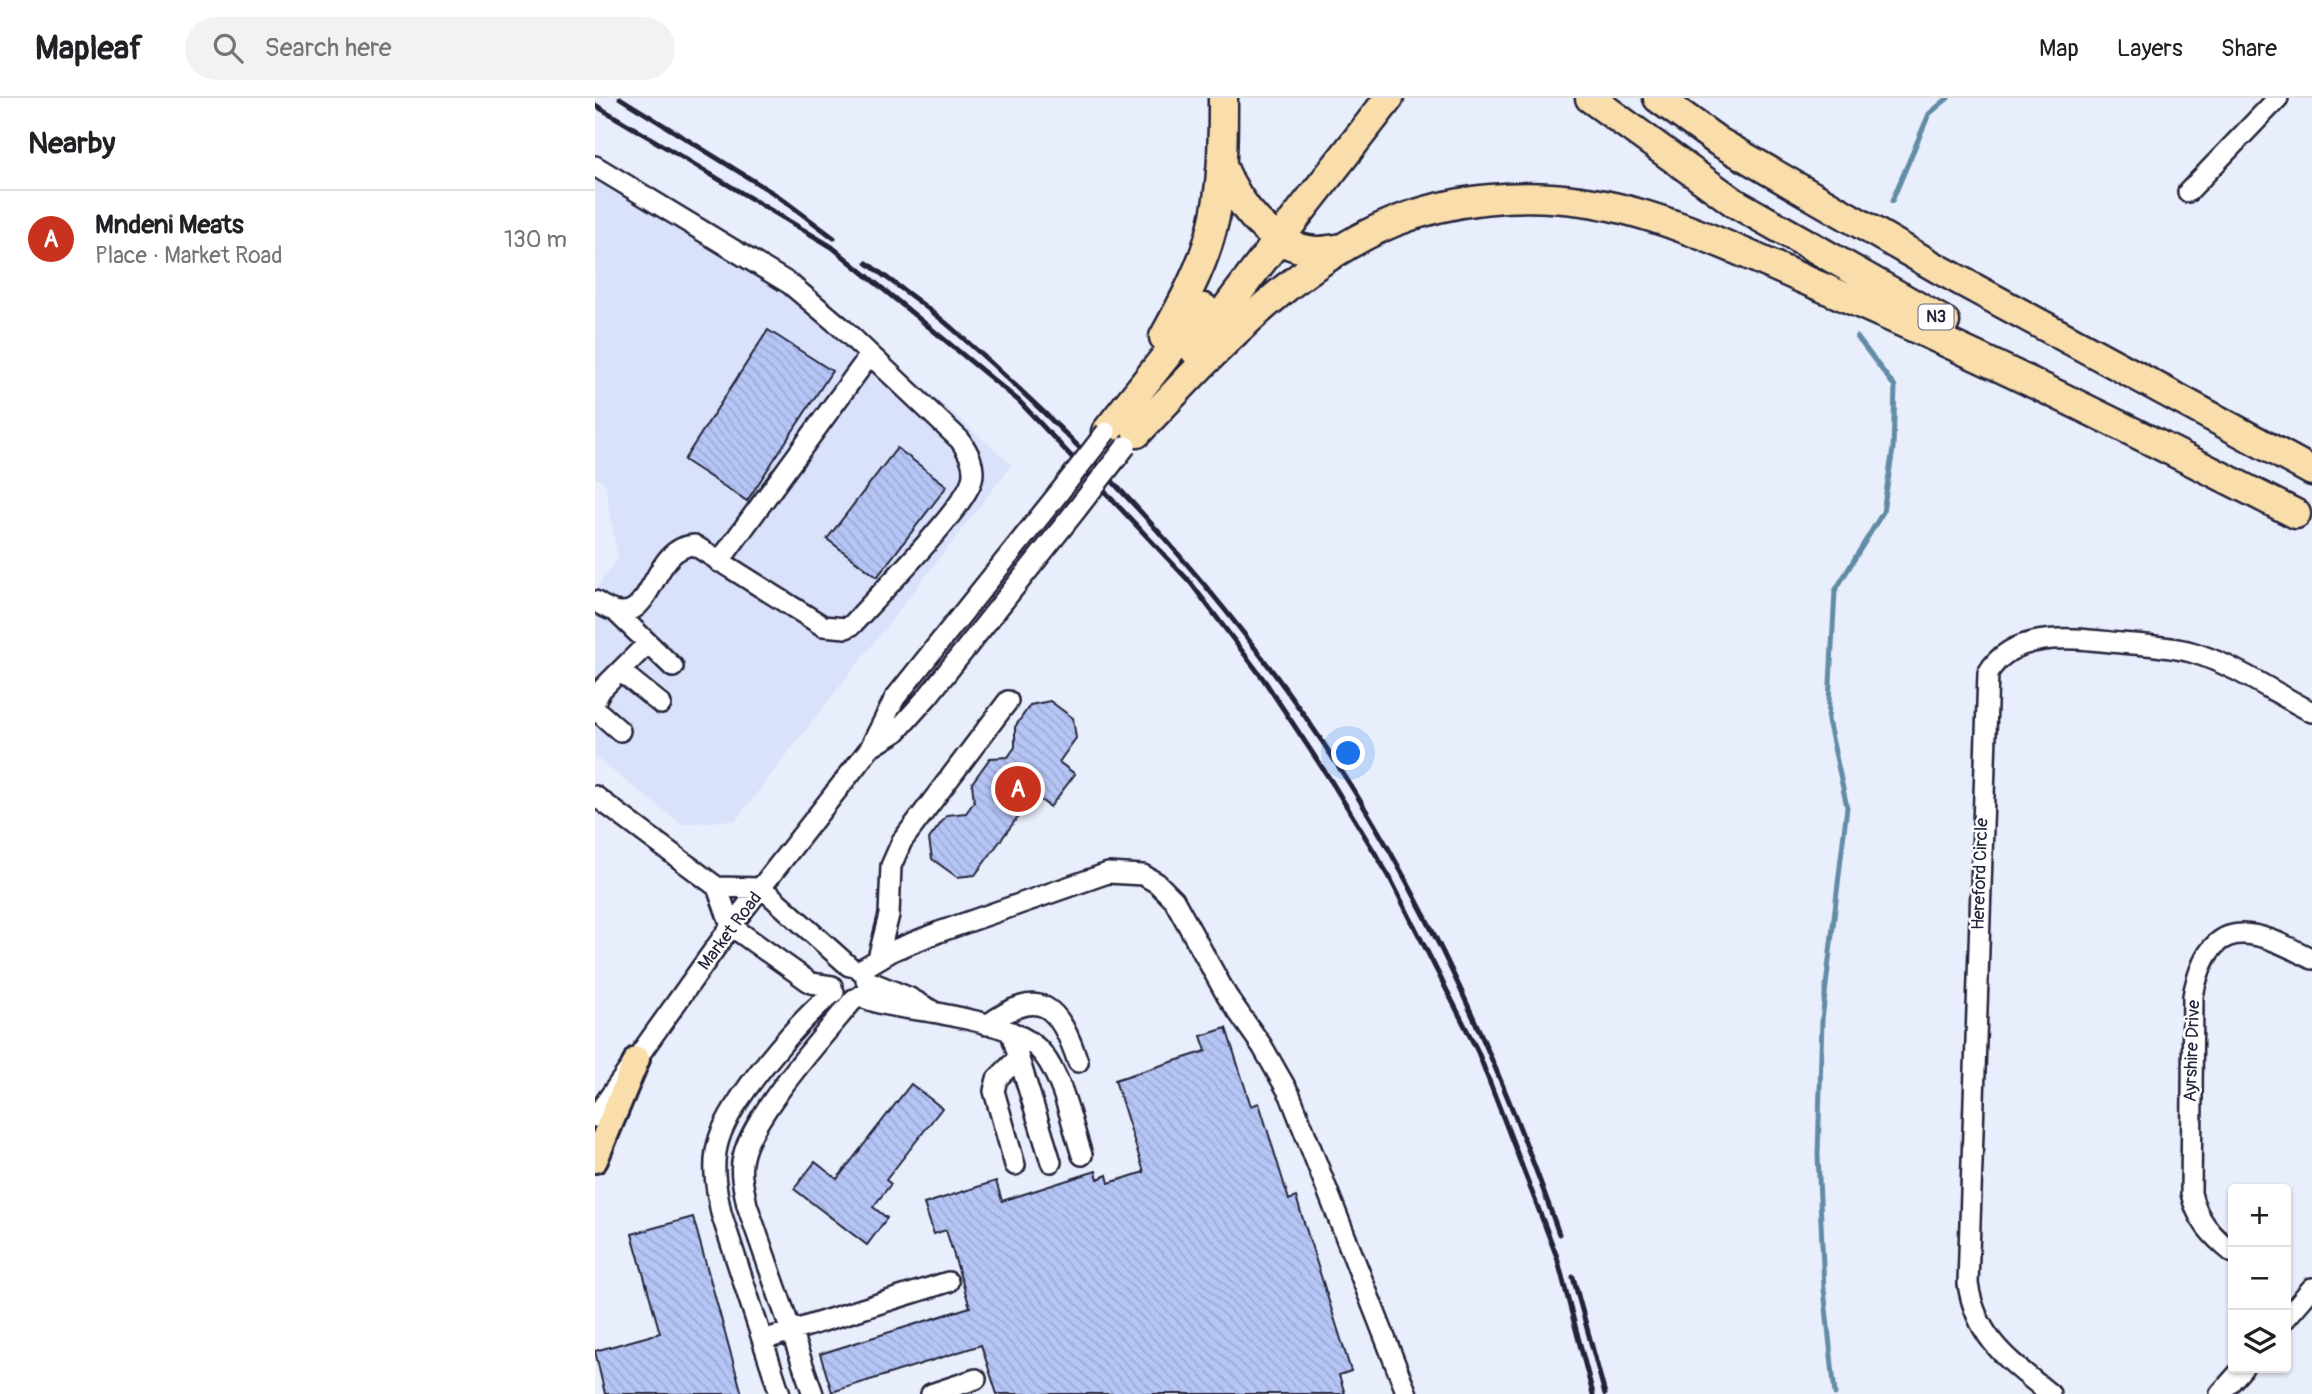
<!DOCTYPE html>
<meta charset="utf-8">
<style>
body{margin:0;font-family:Pangolin,sans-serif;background:#f2f2f2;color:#202124}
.controls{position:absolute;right:21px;bottom:21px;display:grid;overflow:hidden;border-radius:7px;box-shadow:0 2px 5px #0004}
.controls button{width:63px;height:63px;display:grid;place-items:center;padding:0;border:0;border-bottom:2px solid #e0e0e0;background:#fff;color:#202124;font:35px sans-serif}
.you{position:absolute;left:754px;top:656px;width:24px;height:24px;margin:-18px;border:5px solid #fff;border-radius:50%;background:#1a73e8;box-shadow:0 0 0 10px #1a73e833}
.badge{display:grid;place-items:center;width:46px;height:46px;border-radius:50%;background:#c8321e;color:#fff;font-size:23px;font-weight:700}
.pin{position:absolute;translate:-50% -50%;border:4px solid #fff;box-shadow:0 2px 7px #0006}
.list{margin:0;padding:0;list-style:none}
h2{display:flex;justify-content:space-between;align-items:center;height:91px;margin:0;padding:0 28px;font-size:30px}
h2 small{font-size:23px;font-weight:400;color:#757577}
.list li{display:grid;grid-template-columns:46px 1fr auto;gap:21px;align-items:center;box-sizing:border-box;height:98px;padding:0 28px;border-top:2px solid #e0e0e0}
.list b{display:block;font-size:26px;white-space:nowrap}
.list p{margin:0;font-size:23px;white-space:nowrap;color:#757577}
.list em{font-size:23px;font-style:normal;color:#757577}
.icon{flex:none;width:38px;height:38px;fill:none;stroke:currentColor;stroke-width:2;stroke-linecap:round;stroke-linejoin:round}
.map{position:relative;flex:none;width:1717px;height:1296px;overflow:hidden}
header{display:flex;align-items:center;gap:42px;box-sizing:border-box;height:98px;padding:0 35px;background:#fff;border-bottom:2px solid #e0e0e0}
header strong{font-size:33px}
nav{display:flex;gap:38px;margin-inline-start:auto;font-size:24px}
.search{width:490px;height:63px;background:#f2f2f2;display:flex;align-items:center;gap:18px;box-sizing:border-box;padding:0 24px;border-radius:38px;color:#757577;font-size:26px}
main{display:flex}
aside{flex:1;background:#fff}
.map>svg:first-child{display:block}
.built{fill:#d9e2fa}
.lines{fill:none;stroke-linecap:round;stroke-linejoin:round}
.stream{stroke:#628ca6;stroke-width:5}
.building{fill:url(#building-back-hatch);stroke:#22223b;stroke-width:2}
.minor-casing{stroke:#22223b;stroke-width:24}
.major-casing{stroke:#22223b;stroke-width:30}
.highway-casing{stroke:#22223b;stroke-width:33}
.minor{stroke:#fff;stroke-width:19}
.major{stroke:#f9deab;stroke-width:24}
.highway{stroke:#f9deab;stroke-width:28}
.rail{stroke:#22223b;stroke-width:5}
.minor-bridge-casing{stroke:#22223b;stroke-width:24;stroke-linecap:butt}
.minor-bridge{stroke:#fff;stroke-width:19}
.labels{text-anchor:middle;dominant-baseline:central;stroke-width:5;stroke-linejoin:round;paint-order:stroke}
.shield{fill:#fff;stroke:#646476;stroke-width:2}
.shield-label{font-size:16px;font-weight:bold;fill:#22223b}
.street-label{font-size:18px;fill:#22223b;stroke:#fff}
</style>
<header>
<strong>Mapleaf</strong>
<div class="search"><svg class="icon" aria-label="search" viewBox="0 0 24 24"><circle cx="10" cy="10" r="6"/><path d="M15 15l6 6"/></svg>Search here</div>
<nav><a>Map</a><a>Layers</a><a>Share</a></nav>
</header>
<main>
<aside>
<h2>Nearby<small></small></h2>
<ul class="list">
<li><span class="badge">A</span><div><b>Mndeni Meats</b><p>Place · Market Road</p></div><em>130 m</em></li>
</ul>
</aside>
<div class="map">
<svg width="1717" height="1296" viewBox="0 0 1717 1296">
<defs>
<pattern id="building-back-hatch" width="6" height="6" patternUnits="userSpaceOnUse" patternTransform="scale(1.75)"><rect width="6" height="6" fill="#b5c5f5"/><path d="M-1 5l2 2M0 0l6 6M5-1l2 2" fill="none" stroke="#9ba9d3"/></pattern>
</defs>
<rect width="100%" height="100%" fill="#e9eefc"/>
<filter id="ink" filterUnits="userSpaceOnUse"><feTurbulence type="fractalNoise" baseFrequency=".0143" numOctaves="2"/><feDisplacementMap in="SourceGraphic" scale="14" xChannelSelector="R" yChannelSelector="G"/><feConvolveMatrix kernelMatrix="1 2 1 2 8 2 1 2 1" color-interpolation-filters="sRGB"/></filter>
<g filter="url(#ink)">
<path class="built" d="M0 57 203 179 417 367 141 722 86 726 0 659V493L23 460 10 385 0 379Z"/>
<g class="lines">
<path class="stream" d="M1297 103 1334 16 1353 0
M1240 1296 1229 1191 1223 1057 1227 922 1252 709 1233 622 1240 493 1288 414 1298 351 1300 289 1262 239"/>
</g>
<path class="building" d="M173 232 237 273 152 403 89 362Z
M302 350 352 388 282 479 232 441Z
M455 603 478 620 481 640 464 664 480 676 455 709 439 697 380 777 362 779 337 761 334 741 352 717 371 715 379 704 377 685 395 660 413 659 420 649V629L435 607Z
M631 930 656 1008 664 1005 694 1102 701 1099 756 1273 744 1277 750 1296H402L386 1247 237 1294 225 1256 375 1209 351 1132 339 1136 329 1106 401 1083 407 1103 501 1073 503 1081 512 1077 514 1085 549 1074 520 982 611 953 606 938Z
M316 986 347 1010 291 1082 296 1086 278 1109 292 1120 272 1147 199 1091 220 1064 242 1081Z
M98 1119 147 1296H10L0 1253 65 1235 37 1136Z"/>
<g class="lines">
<g class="minor-casing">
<path id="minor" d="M0 68 195 186 246 229 365 342C373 354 381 367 377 382 367 414 283 497 257 527L251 530 228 528 99 447C50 450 61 546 0 503
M1593 94 1683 0
M124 464 275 257
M23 516 78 569
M25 573 66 606
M0 603 6 592 53 545
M0 611 25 633
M275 650 301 634 333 598 482 411
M0 698 122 789 136 828 216 885 237 888
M122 789 167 790 254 868
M283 860 294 817 296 768 307 743 413 603
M265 872 299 852 344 834 513 775 548 777 562 785 579 802 632 898 667 948 695 997 812 1296
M271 882 313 899 336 912
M265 898C291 910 316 910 343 915 375 922 427 929 448 956 469 984 476 1024 487 1057
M392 927C446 887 464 908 483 964
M416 935 456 1064
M0 1019 136 828 275 650 300 600 463 396
M420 1067 399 993 402 981 423 960
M1638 1155C1617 1138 1602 1122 1596 1095L1598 898C1614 815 1657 829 1717 861
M1691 1220 1717 1190
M168 1242 353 1184
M185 1296 126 1115C121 1090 116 1066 124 1041 136 1001 206 920 239 894
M218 1296 152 1107C149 1091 144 1075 148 1059 157 1017 230 936 259 901
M336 1296 381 1281
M1455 1296C1414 1262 1382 1242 1373 1186L1393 575C1419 530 1482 541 1526 545 1549 547 1574 548 1596 554 1638 566 1678 594 1717 614
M1625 1296 1648 1270"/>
</g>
<g class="major-casing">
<path id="major" d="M0 1062 42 961"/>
</g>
<g class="highway-casing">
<path id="highway" d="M995 0 1140 105 1350 224
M1063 0 1124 44 1342 170 1717 373
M627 68C643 106 675 150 721 153 730 153 740 151 748 150
M569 239C587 206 606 172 616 135 628 92 628 45 628 0
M600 253C662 166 729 85 794 0
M511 334 609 210
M542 335C615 258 698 165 799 124 856 101 925 94 986 103 1063 113 1144 153 1215 184 1380 254 1540 334 1701 416"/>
</g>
<use href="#minor" class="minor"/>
<use href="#major" class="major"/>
<use href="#highway" class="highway"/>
<path class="rail" d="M25 0 183 98 239 140
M0 7 237 149 424 303 595 484 669 582 738 686 794 778 883 954 962 1159 998 1296
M272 165C301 187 332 208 359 232 538 388 699 574 812 784 873 898 922 1015 964 1136
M978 1179 1010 1296"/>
<g class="minor-bridge-casing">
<path id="minor-bridge" d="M463 396 511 334
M482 411 531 348"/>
</g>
<use href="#minor-bridge" class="minor-bridge"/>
</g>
</g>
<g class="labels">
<rect class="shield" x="1323.5" y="206.5" width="35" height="25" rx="5"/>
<g class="shield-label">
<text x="1341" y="219">N3</text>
</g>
<g class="street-label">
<text transform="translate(1385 776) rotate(-88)">Hereford Circle</text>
<text transform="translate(135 833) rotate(-53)">Market Road</text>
<text transform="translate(1597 953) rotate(-88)">Ayrshire Drive</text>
</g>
</g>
</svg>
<div class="controls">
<button>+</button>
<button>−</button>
<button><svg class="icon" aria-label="layers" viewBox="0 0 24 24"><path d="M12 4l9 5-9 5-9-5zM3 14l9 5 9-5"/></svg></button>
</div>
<div class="you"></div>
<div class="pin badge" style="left:423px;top:691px">A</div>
</div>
</main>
